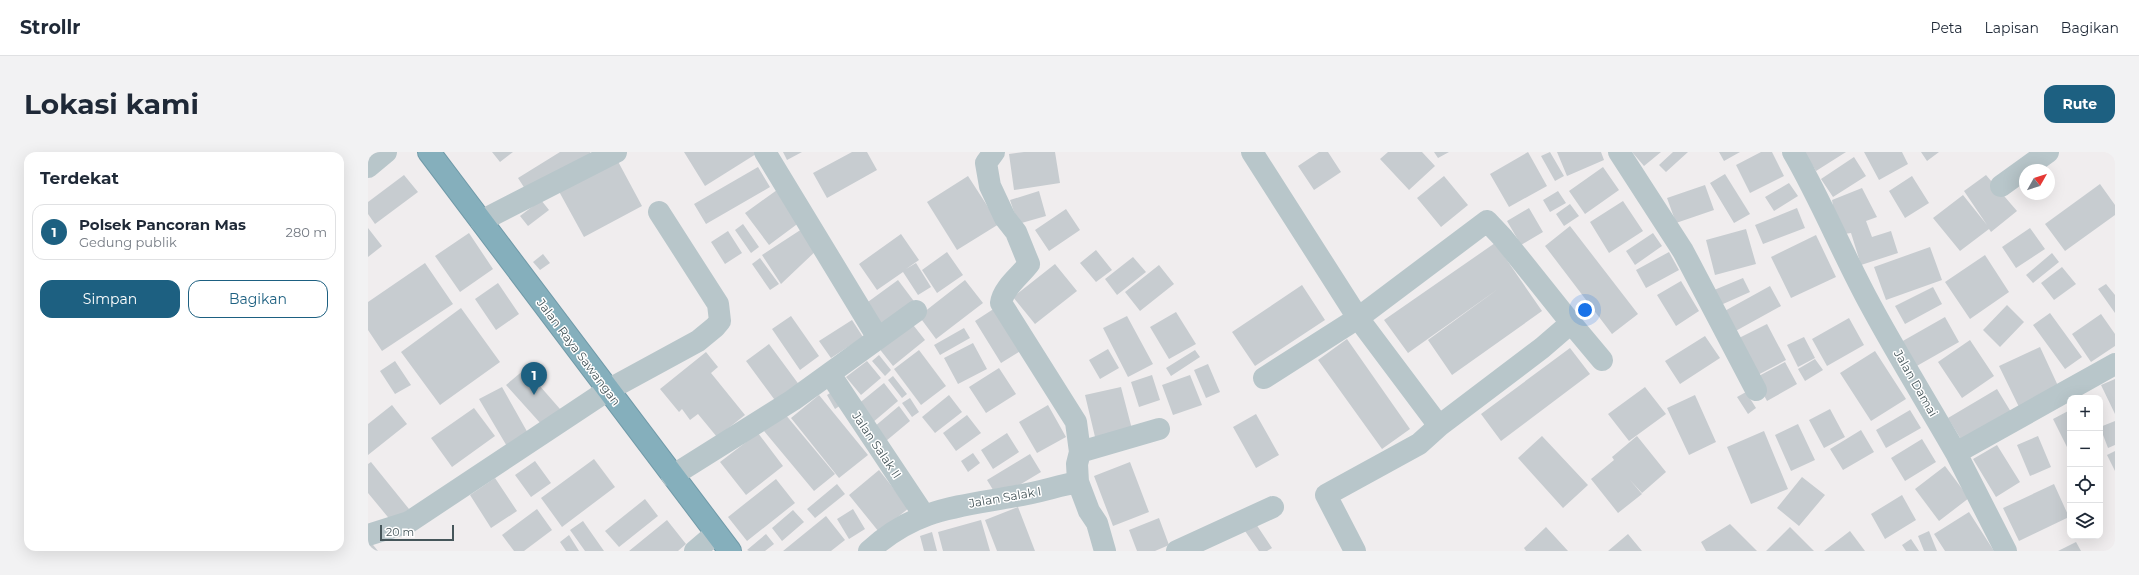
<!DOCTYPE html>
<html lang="id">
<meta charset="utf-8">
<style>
body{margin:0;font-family:Montserrat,sans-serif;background:#f2f2f3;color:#1f2937}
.controls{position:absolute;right:12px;bottom:12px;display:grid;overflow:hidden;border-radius:8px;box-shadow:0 4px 16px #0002}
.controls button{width:36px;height:36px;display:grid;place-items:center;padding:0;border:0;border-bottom:1px solid #e0e1e3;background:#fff;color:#1f2937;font:20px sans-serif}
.compass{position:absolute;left:1651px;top:12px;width:36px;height:36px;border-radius:50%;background:#fff;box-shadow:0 4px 16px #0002;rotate:51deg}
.scale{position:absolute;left:12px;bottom:10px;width:74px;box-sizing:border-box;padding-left:4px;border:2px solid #46565a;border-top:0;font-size:11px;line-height:14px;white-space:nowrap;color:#46565a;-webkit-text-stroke:3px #fff;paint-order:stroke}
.you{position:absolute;left:1217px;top:158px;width:14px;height:14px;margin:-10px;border:3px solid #fff;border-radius:50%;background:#1a73e8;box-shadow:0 0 0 6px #1a73e833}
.badge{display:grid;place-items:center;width:26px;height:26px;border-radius:50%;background:#1d6081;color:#fff;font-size:13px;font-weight:700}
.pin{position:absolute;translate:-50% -33px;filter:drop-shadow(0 1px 2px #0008)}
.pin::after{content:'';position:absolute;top:21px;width:14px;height:12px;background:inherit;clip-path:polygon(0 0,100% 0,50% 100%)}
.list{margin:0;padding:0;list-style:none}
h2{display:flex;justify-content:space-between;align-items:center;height:52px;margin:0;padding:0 16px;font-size:17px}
h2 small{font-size:13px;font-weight:400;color:#747a83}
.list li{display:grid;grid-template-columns:26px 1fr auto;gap:12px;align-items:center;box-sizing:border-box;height:56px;margin:0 8px 8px;padding:0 8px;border:1px solid #e0e1e3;border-radius:12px}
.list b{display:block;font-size:15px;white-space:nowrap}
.list p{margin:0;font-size:13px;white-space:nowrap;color:#747a83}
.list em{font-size:13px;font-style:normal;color:#747a83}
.actions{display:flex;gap:8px;padding:12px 16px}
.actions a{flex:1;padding:9px 0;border:1px solid #1d6081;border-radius:12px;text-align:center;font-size:14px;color:#1d6081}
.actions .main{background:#1d6081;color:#fff}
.icon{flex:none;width:22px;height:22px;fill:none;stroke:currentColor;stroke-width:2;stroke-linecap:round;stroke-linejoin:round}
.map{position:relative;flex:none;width:1747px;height:399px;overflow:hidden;border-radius:12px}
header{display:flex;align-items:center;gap:24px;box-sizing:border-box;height:56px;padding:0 20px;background:#fff;border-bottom:1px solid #e0e1e3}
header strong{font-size:19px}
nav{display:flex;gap:22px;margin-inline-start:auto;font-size:14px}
.intro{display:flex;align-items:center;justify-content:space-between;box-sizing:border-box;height:96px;padding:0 24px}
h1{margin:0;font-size:28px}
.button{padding:10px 18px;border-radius:12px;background:#1d6081;color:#fff;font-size:14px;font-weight:700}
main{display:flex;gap:24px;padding:0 24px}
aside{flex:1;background:#fff;border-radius:12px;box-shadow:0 4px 16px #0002}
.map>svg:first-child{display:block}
.building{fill:#c7ccd0}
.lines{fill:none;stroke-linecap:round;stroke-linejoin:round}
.highway-casing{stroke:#709aa8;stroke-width:24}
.street{stroke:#b8c6ca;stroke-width:22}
.highway{stroke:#85afbc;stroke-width:22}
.labels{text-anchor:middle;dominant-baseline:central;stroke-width:3;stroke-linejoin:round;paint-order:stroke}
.street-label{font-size:12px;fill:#46565a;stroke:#fff}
</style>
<header>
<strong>Strollr</strong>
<nav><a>Peta</a><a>Lapisan</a><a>Bagikan</a></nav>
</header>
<div class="intro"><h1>Lokasi kami</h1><a class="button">Rute</a></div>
<main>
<aside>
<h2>Terdekat<small></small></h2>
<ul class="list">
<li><span class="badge">1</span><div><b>Polsek Pancoran Mas</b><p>Gedung publik</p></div><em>280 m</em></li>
</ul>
<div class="actions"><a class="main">Simpan</a><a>Bagikan</a></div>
</aside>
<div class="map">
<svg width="1747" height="399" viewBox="0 0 1747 399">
<rect width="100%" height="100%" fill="#f0edee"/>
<path class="building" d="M124 0H145L132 10Z
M192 0H222L224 4 161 43 150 26Z
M316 0H386L388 2 337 34Z
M415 0H434L419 8Z
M484 0H499L509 18 459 46 445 21Z
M656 0H687L692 31 646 38 641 2Z
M951 0H960L973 20 946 38 930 14Z
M1020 0H1054L1067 14 1041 38 1012 7Z
M1066 0H1081L1070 6Z
M1160 0 1179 34 1141 55 1122 22Z
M1182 0 1196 24 1187 29 1173 4Z
M1189 0H1233L1236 8 1199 24Z
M1264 0H1293L1276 14Z
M1305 0H1320L1298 20 1291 13Z
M1351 0H1372L1356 9Z
M1393 0H1404L1416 24 1382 41 1368 13Z
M1436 0H1478L1448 19Z
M1496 0H1534L1540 12 1511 28Z
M1553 0H1571L1559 9Z
M246 2 274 54 216 85 188 34Z
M1486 5 1498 24 1465 45 1453 27Z
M390 15 402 35 338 72 326 52Z
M1235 15 1251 38 1217 62 1201 39Z
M1357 22 1382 62 1366 71 1342 31Z
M36 23 50 40 7 72 0 62V50Z
M1618 23 1649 59 1623 80 1621 77 1592 99 1565 66 1595 43 1619 73 1596 39Z
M600 24 631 72 589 98 559 50Z
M1076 24 1100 53 1073 75 1049 46Z
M1544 24 1561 51 1537 66 1521 39Z
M1421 31 1430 44 1406 59 1397 45Z
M1732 32 1747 53V63L1697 99 1677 72Z
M1337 33 1346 58 1308 71 1299 46Z
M1494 36 1509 65 1498 69 1504 85 1523 79 1530 101 1493 113 1483 81 1470 83 1464 48Z
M409 38 432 70 401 93 377 61Z
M671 39 678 64 650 72 642 48Z
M1190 39 1198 51 1182 60 1175 48Z
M173 48 181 58 160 74 152 64Z
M1255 49 1275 79 1241 101 1222 70Z
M1202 52 1211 64 1196 74 1188 62Z
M1161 56 1175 80 1153 93 1139 69Z
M1429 56 1437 76 1395 92 1387 73Z
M698 57 712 78 681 99 667 78Z
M375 72 391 95 383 101 367 78Z
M1202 74 1270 162 1244 182 1177 94Z
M437 75 451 96 413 132 394 103Z
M0 76 14 94 0 105Z
M1662 76 1677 97 1648 116 1634 95Z
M1378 77 1388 112 1347 123 1338 88Z
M360 79 374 101 357 112 343 90Z
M101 81 125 117 92 140 67 104Z
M1285 81 1294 94 1267 113 1258 99Z
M533 82 551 108 538 117 548 111 563 135 550 143 535 120 509 138 491 112Z
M1448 83 1468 125 1423 146 1403 105Z
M1127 91 1174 159 1084 223 1060 188 1130 137 1040 201 1016 168Z
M1562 95 1574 128 1518 148 1506 115Z
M728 98 744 118 728 130 712 111Z
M579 100 595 123 569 141 554 118Z
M1301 100 1311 118 1278 136 1268 118Z
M1684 101 1691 110 1665 131 1658 123Z
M175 102 182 111 172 118 165 110Z
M1617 103 1641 140 1602 167 1577 130Z
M765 105 778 120 749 143 737 127Z
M392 106 411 132 402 138 384 112Z
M57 111 85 152 14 199 0 178V150Z
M687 112 709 139 667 172 645 145Z
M791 113 806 132 772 159 757 140Z
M1694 115 1708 132 1686 148 1673 131Z
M1375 126 1382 140 1346 156 1339 141Z
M530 128 548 152 512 179 493 155Z
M597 128 615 151 568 187 551 164Z
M1313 129 1331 159 1308 174 1289 143Z
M130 131 151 162 128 178 107 147Z
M1738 132 1747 143V161L1730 137Z
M934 133 957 168 887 214 864 180Z
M1402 134 1413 154 1364 181 1353 161Z
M1565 135 1574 152 1537 172 1527 154Z
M1639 153 1656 170 1632 195 1615 178Z
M93 156 132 210 72 253 33 200Z
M627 156 654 198 633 211 607 169Z
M808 160 828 192 801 207 782 175Z
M1682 161 1714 205 1697 217 1665 173Z
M1733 162 1747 182V194L1723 210 1704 182Z
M423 164 451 204 432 218 404 177Z
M759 164 785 212 760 225 735 176Z
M1577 165 1591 190 1547 215 1533 190Z
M1481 166 1496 193 1459 214 1444 187Z
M484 168 495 185 463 206 451 189Z
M542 169 557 188 525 214 510 195Z
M1399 172 1418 208 1386 225 1367 188Z
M596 176 602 186 572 203 566 193Z
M1337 184 1352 206 1312 232 1297 209Z
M1436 185 1447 206 1430 215 1419 193Z
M979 187 1042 277 1014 297 950 208Z
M1602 188 1626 224 1594 246 1570 210Z
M605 191 619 217 590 232 576 206Z
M401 192 432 234 409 251 378 209Z
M1672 195 1691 236 1651 255 1631 214Z
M1202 196 1222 222 1133 289 1113 262Z
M740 197 751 216 732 227 721 208Z
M551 198 578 234 553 253 526 217Z
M827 198 832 205 803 224 798 216Z
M1507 199 1538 247 1503 269 1472 221Z
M338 200 350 215 343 221 377 263 349 285 330 262 322 268 314 257 311 260 292 237Z
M511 203 523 218 517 224 504 209Z
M1447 207 1455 218 1437 229 1430 217Z
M27 209 43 233 27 242 12 219Z
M499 209 513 226 493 243 478 225Z
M1417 210 1429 232 1399 249 1387 226Z
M840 212 852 240 838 246 826 218Z
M631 216 648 242 618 261 601 235Z
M157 217 192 257 174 273 138 233Z
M784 223 792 248 771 255 763 230Z
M822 223 834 253 805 263 794 233Z
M525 224 539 242 534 246 520 228Z
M1747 227V262L1733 233Z
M516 231 530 249 504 271 489 253Z
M134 235 161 283 140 296 111 247Z
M753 235 765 281 728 289 717 243Z
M1277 235 1298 262 1261 289 1240 262Z
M1629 237 1643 260 1594 289 1580 266Z
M467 238 476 251 467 257 459 243Z
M1378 240 1388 256 1380 262 1369 245Z
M451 243 500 303 471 326 423 266Z
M581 243 594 260 567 281 554 265Z
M1327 243 1348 290 1321 303 1299 256Z
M542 246 551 260 544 265 534 251Z
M24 253 39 272 0 303V272Z
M680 253 698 285 669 301 651 270Z
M531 254 542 269 518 289 506 275Z
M106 256 127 284 84 315 63 286Z
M1462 257 1477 285 1456 296 1441 268Z
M1542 258 1553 276 1518 296 1508 278Z
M1702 258V301L1685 267Z
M417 262 467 322 446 339 396 279Z
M888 262 911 303 888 316 865 275Z
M599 263 613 281 588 299 575 281Z
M1747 269V293L1740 296 1732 275Z
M1430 272 1447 308 1423 319 1407 283Z
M1493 278 1506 300 1475 318 1462 297Z
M1396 279 1420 337 1383 352 1359 295Z
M390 281 415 314 378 343 352 310Z
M639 281 651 300 625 317 613 298Z
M1174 284 1220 333 1195 356 1150 306Z
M1269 284 1298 320 1274 341 1262 328 1274 342 1250 361 1223 327 1246 308 1244 305Z
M1670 284 1683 315 1662 324 1649 293Z
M1554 287 1568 310 1537 329 1523 306Z
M1629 293 1652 330 1628 345 1605 307Z
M1747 299V319L1739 303Z
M605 301 612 311 600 320 593 309Z
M662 302 673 320 630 346 619 328Z
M226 307 247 335 194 375 173 346Z
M167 309 183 331 163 345 147 323Z
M3 310 41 357 24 370 0 341V312Z
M762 310 781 360 745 374 726 324Z
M1577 314 1601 346 1571 369 1547 337Z
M511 318 541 356 511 380 481 343Z
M1434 325 1457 343 1431 374 1409 356Z
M127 326 149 359 123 376 102 343Z
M408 327 427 351 379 389 360 365Z
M469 332 477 342 447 366 439 357Z
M1686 332 1701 365 1651 389 1635 356Z
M1534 343 1548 368 1517 387 1503 362Z
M277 347 290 364 251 395 237 379Z
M650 355 667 399H629L617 368Z
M169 357 184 378 156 399H146L134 383Z
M485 357 497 377 481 387 469 367Z
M425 358 436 370 414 389 404 376Z
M1601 360 1626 399H1577L1566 382Z
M458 364 477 388 463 399H415Z
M791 366 801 393 787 399H769L761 378Z
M299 368 318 392 310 399H261Z
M613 368 622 399H575L570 380Z
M215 369 236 399H217L202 378Z
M888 372 904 396 899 399H891L877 379Z
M1362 372 1389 399H1338L1333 390Z
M1178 375 1200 399H1158L1156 396Z
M1422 375 1446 399H1398Z
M1482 379 1497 399H1456Z
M1561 379 1569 399H1556L1550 384Z
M564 380 569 399H556L552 384Z
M398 382 406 392 397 399H381L379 398Z
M1260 382 1274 399H1240Z
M201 383 211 399H198L192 390Z
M1543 387 1551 399H1538L1534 393Z
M1 388 10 399H0Z
M1708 390 1713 399H1690Z"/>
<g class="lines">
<g class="highway-casing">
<path id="highway" d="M61 0 362 399"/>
</g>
<path class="street" d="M397 0 510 186
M626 0 618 11 622 34 637 66 648 80 661 112C652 124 635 136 633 151L708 270 712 300 709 312 710 330
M884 0 990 166 1071 274
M1251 0 1315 99 1388 238
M1425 0C1454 50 1475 103 1503 154 1530 204 1560 252 1588 301L1747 212
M0 15 18 0
M1633 34 1680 0
M113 69 248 0
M1203 171 1234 208
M462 222 556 363
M896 226 990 166 1119 69 1135 86 1203 171 1174 196 1071 274 1051 292 958 343 987 399
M712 300 791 277
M1588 301 1638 399
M304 324 425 248 548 159
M0 383 41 370 240 238 330 189 347 175 352 169 350 152 291 60
M327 399 348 381
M501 399C548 356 589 355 648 344 669 341 689 334 710 330L721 359 729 371 737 399
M809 399 905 355"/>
<use href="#highway" class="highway"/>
</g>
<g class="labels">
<g class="street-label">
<text transform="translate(211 200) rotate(53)">Jalan Raya Sawangan</text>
<text transform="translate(1548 231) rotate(60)">Jalan Damai</text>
<text transform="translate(509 293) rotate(56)">Jalan Salak II</text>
<text transform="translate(637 345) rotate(-10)">Jalan Salak I</text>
</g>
</g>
</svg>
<div class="controls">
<button>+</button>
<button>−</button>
<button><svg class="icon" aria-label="locate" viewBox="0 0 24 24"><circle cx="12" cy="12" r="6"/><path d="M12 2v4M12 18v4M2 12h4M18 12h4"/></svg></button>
<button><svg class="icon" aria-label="layers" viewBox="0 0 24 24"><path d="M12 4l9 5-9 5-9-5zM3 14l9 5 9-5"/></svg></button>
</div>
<svg class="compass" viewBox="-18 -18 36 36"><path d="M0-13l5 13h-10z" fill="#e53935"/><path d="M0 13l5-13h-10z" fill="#747a83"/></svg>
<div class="scale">20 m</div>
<div class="you"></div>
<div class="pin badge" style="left:166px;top:243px">1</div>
</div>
</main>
